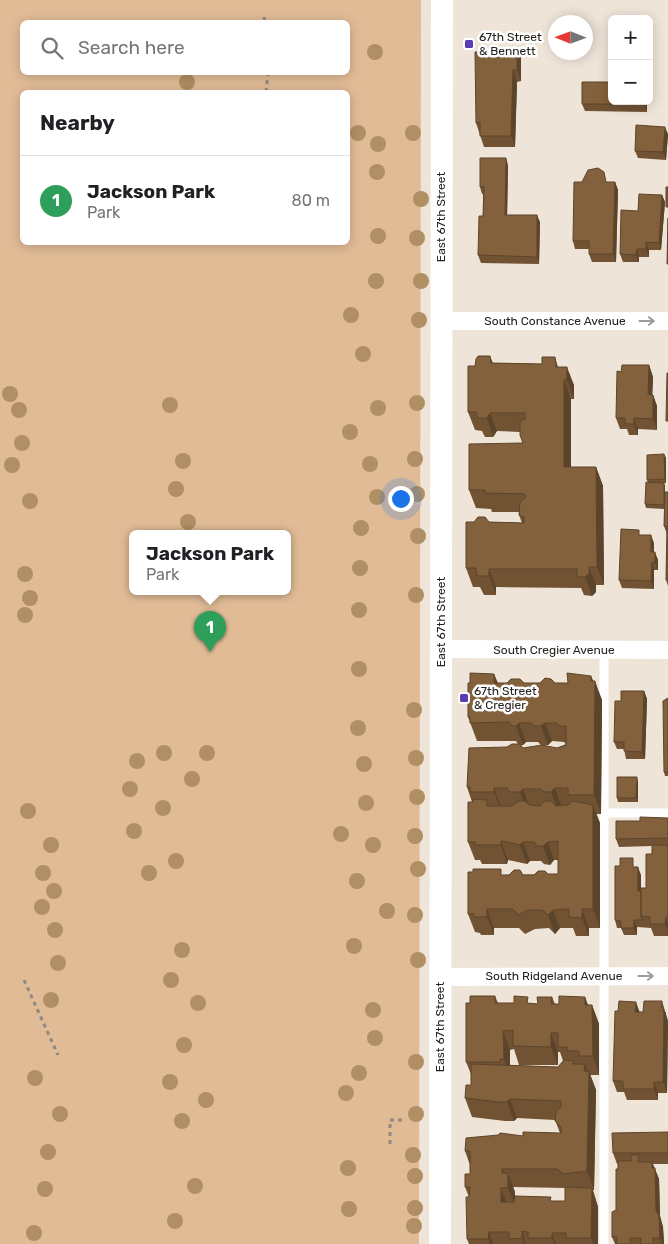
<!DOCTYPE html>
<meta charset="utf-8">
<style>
body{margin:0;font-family:Rubik,sans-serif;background:#f2f2f2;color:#202124}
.controls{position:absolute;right:15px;top:15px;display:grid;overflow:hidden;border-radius:8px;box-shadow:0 2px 12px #0003}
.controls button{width:45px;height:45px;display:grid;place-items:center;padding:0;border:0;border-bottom:1px solid #e0e0e0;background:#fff;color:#202124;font:25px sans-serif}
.compass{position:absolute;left:548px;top:15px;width:45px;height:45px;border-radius:50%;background:#fff;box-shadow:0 2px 12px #0003;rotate:271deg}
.you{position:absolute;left:400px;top:498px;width:18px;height:18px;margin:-12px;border:4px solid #fff;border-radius:50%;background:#1a73e8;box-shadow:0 0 0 8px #1a73e833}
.badge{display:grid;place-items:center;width:32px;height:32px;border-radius:50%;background:#111827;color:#fff;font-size:16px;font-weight:700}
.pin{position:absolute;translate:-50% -41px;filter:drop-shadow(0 1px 2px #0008)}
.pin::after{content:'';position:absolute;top:26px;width:18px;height:15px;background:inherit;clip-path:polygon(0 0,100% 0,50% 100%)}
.popup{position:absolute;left:129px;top:530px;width:162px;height:65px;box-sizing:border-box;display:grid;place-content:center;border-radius:8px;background:#fff;filter:drop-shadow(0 1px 4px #0005);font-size:16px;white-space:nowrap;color:#757577}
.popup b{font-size:19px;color:#202124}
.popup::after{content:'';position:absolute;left:50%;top:100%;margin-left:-10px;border:10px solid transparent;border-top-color:#fff}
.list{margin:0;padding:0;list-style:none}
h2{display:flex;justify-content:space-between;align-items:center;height:65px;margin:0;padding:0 20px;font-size:21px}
h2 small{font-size:16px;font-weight:400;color:#757577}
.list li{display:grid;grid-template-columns:32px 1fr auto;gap:15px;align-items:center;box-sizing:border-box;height:90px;padding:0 20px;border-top:1px solid #e0e0e0}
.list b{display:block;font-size:19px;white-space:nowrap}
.list p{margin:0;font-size:16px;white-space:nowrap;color:#757577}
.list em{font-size:16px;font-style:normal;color:#757577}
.icon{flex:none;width:28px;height:28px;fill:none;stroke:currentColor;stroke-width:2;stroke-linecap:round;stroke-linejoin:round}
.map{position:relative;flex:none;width:668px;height:1244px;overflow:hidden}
.search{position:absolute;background:#fff;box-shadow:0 2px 12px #0003;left:20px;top:20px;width:330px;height:55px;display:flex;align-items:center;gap:12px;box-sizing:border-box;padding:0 18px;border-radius:8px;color:#757577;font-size:19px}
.panel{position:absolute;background:#fff;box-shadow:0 2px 12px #0003;left:20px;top:90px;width:330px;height:155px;border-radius:8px}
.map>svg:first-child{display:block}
.green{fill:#e0bb96;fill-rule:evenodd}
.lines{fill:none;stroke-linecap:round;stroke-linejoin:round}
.path{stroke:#918981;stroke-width:3;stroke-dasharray:4 4;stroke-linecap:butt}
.service{stroke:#fff;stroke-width:9}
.minor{stroke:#fff;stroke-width:18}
.tertiary{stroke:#fff;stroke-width:22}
.tree{fill:#af8f63}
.wall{fill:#715334;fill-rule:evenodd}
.shaded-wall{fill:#5c442a}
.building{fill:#83613c;stroke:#5c442a}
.oneway{stroke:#9d9b99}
.poi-dot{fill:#5d3bb4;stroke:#fff;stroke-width:2}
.labels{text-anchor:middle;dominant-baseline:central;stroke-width:5;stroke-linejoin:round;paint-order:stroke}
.poi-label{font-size:12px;fill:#25211d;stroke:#fff;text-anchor:start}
.street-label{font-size:12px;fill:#25211d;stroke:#fff}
</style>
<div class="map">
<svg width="668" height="1244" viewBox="0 0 668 1244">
<rect width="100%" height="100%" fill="#efe4d8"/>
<path class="green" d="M0 0H421L419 1244H0ZM22 22H348V72H22ZM22 92H348V242H22ZM132 533H288V591H132Z"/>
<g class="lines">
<path class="path" d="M264 17 265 22
M266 92 268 72
M24 980 58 1055
M390 1144V1120H406"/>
<path class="service" d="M604 650V1244
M604 813H668"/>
<path class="minor" d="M441 321H668
M441 649 668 650
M440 977 668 976"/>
<path class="tertiary" d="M440 1244 442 0"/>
</g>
<g class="tree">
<circle cx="375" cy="52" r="8"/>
<circle cx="187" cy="82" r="8"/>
<circle cx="358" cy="133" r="8"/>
<circle cx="413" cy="133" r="8"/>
<circle cx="378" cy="144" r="8"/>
<circle cx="377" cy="172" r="8"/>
<circle cx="421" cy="199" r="8"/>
<circle cx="378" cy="236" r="8"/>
<circle cx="417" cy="238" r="8"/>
<circle cx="376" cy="281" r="8"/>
<circle cx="421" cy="281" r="8"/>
<circle cx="351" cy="315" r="8"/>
<circle cx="419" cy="320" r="8"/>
<circle cx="363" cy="354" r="8"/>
<circle cx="10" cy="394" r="8"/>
<circle cx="417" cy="403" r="8"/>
<circle cx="170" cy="405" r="8"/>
<circle cx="378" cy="408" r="8"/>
<circle cx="19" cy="410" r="8"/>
<circle cx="350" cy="432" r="8"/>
<circle cx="22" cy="443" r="8"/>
<circle cx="415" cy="459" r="8"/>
<circle cx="183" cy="461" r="8"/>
<circle cx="370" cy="464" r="8"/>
<circle cx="12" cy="465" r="8"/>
<circle cx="176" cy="489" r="8"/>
<circle cx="417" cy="494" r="8"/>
<circle cx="377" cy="497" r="8"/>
<circle cx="30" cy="501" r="8"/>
<circle cx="188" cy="522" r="8"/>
<circle cx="361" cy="528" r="8"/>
<circle cx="418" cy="536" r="8"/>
<circle cx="360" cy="568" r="8"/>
<circle cx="25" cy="574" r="8"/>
<circle cx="416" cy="595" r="8"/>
<circle cx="30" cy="598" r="8"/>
<circle cx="359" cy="610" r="8"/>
<circle cx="25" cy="615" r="8"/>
<circle cx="359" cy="669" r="8"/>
<circle cx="414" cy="710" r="8"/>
<circle cx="358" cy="728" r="8"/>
<circle cx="164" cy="753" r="8"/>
<circle cx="207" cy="753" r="8"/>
<circle cx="416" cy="758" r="8"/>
<circle cx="137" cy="761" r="8"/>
<circle cx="364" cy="764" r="8"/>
<circle cx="192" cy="779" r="8"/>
<circle cx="130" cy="789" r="8"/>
<circle cx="417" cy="797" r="8"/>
<circle cx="366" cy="803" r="8"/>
<circle cx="163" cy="808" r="8"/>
<circle cx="28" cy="811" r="8"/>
<circle cx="134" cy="831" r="8"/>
<circle cx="341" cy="834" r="8"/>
<circle cx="415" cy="836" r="8"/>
<circle cx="51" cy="845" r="8"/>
<circle cx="373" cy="845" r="8"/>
<circle cx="176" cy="861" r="8"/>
<circle cx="418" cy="869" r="8"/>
<circle cx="43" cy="873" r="8"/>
<circle cx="149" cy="873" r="8"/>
<circle cx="357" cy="881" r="8"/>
<circle cx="54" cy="891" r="8"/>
<circle cx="42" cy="907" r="8"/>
<circle cx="387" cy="911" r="8"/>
<circle cx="415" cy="915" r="8"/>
<circle cx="55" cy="930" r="8"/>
<circle cx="354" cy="946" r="8"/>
<circle cx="182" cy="950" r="8"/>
<circle cx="418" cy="960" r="8"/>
<circle cx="58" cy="963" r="8"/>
<circle cx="171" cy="980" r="8"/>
<circle cx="51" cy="1000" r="8"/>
<circle cx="198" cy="1003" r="8"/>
<circle cx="373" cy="1010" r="8"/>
<circle cx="375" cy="1038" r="8"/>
<circle cx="184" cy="1045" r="8"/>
<circle cx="416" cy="1062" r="8"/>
<circle cx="359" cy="1073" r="8"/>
<circle cx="35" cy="1078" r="8"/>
<circle cx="170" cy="1082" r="8"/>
<circle cx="346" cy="1093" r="8"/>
<circle cx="206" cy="1100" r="8"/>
<circle cx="60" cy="1114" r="8"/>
<circle cx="416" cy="1114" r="8"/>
<circle cx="182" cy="1121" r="8"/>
<circle cx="48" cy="1152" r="8"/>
<circle cx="413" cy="1155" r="8"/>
<circle cx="348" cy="1168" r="8"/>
<circle cx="415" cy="1176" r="8"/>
<circle cx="195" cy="1186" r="8"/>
<circle cx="45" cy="1189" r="8"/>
<circle cx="415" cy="1208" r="8"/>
<circle cx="349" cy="1209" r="8"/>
<circle cx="175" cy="1221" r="8"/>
<circle cx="414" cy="1226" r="8"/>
<circle cx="34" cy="1233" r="8"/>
</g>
<path class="wall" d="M517 48 521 59V81L517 82 515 147H484L476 123 490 52Z
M612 101H647V112L585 111 582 104Z
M668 134 666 160 638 158 635 151Z
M508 165 507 215 540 222 539 264 481 263 478 255 483 216V194H482L480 187Z
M607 182H615L618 190 616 262H592L589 254V249H575L573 241Z
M662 195 665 202 661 250H649V257H639V262H623L620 254 638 211Z
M490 356 493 363 542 364 555 357 558 367 574 385V399H571V467H596L603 486 604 585H596V592L592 596 584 595 581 588 496 587V595H484L480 587H473L466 568 489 522 522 523 519 515V512H492L491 509 476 508 469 490 523 443 520 432 497 431 493 437H485L482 431 475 430 468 412 475 366Z
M649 365 653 377 652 395H653L657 406V430L638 429V435H629L627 429H620L616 418 621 372Z
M664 454 666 458V483H664L665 487V492H668V586L666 580 667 534 664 526V509L646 508 645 504 648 482 647 480Z
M641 535 654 543V552L658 560V570H654V589L622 588 619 580Z
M494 674 498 683H568L591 676 602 700 601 814H596L600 823V928H589V936H576L573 928H560L555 934 549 928 535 929 525 934 519 928H494V935H481L480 933 475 932 468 914 503 875 558 874V860H554L550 865 544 864 541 861H530L527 864 508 860 507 864H482L480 860H475L468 842 472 802 467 787 507 747 518 744 516 741H477L468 717ZM552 741 564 742 566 744 557 748H523L521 745H523L526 742H538L541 745H548Z
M644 691 647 699 645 759H626L624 749H617L614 742 621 701Z
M668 698V776H665L664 772Z
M638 781V802H618L617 798Z
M668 818V936H654L651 928 637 927V935H624L621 928H617L615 920 635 866 641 875V891L646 888 652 854V846L619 847 616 839 640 821Z
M495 996 498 1003 538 1004 552 997 555 1004 592 1005 599 1024V1075H590L596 1090 594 1190H593L598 1207V1244H469L467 1239 469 1197 465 1187 470 1174V1165L465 1151 523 1136 560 1133 555 1120 517 1118 514 1121H505L472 1117 465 1098 471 1085V1074L466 1062ZM514 1049 519 1065H558V1052H560L563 1061 558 1067 510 1065V1050ZM513 1187 565 1188V1201H552L515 1196V1192Z
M639 1012H666V1015L668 1021 667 1093H658V1100H627L624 1092H617L613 1081Z
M668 1132V1164H653L659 1179 660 1216 663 1227 664 1244H615L612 1237 616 1210 618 1164H617L613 1153Z"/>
<path class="shaded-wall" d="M517 48 521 59V81L517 70Z
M513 70 517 82 515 147 511 136Z
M644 101H647V112L644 104Z
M665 127 668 134 666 160 663 152Z
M506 158 508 165 507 222 505 215Z
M615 182 618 190 616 262 613 254Z
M662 195 665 202 661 250 659 243Z
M537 215 540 222 539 264 537 257Z
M646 242 649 250V257L646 249Z
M637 249 639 257V262L636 255Z
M649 365 653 377 652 406 648 394Z
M567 367 574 385V399L567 380Z
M564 380 571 399V486L564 467Z
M653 395 657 406V430L653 419Z
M490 413 497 431 493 437 487 418Z
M634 418 638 429V435L634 424Z
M664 454 666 458V483L665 479Z
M596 467 603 486 604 585 597 567Z
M664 483 665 487V509L664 505Z
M651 535 654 543 653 560 651 552Z
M655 552 658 560V570L655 563Z
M652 562 654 570V589L651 581Z
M589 567 596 585V592L592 596 585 577Z
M489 569 496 587V595L489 576Z
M494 674 501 693 494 683Z
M591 676 595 686V681L602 700 601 814 594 795Z
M644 691 647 699 645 759 642 752Z
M519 723 526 742 523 745 516 726Z
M545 723 552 741 548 745 541 726Z
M637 777 638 781V802L636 798Z
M494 788 501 807V811L494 792Z
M555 788 562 807 558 811 551 792Z
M523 789 530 807 526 811 520 792Z
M593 805 600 823V928L593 909Z
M501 841 508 860 507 864 501 845Z
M523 842 530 861 527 864 520 845Z
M548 842 554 860 550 865 543 846Z
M638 867 641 875V899L638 891Z
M487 909 494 928V935L487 917Z
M582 909 589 928V936L582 918Z
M553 910 560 928 555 934 548 915Z
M666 917 668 923V931L665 924Z
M634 920 637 927V935L634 928Z
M585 997 592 1015 585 1005Z
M662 1001 668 1021 667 1093 663 1082Z
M636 1002 640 1013 635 1012Z
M592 1005 599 1024V1075L593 1056Z
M503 1031 510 1050V1078L504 1059Z
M551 1033 558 1052V1065L551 1047Z
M585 1064 589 1075V1071L596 1090 594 1190 587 1171Z
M654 1082 658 1093V1100L654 1089Z
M510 1099 517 1118 514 1121 507 1102Z
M652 1162 659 1179 660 1216 663 1227 664 1244H662L660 1238 656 1210Z
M502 1169 508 1186V1173L515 1192V1206L502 1173Z
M501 1188 508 1206 501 1202Z
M592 1188 598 1207V1244H593L591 1238Z
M522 1231 526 1244H524L522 1238Z
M489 1232 493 1244H490L488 1239Z
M552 1233 556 1244H554L552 1238Z"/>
<path class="building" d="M490 48H517V70H513L511 136H480V122L476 123 475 52H490Z
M610 50H612V101H644V104H582V82H610Z
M636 125 665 127 663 152 635 151Z
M480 158H506L505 215H537V257L478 255 479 216H483L484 187H480Z
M598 168 604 172 606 182H615L613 254H589V241H573L574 182H582L588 170Z
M666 187H668V207H666Z
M639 194 662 195 659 243 646 242V249H637L636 255 620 254 621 210 638 211Z
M668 218V264H667Z
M478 356H490L491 363 542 364V357H555L556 367H567V380H564V467H596L597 567H589V574L585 577H577V569H489V576H477L476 568H466V522H474L478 517H485L489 522 524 523V517L519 515 520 502 525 498V494L485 493V490H469V444L523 443 520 435V421L525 419V413H490L487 418H478L476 412H468V366H475L476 359Z
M622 365H649L648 394 653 395V419L634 418V424H625V418H616L617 371 621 372Z
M667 373H668V421H666Z
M664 454 665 479 647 480V455Z
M646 482 664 483V505L645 504Z
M665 492H668V580H666L667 526H664Z
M621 529 639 530V535H651V552H655V563L652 562 651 581 619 580Z
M470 673 494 674V683H507L511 679H520L524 683H540L545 678 551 679 555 683H568L567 673 591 676V681H595L594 795H568V788H555L551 792H544L541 789H523L520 792H510L507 788H494V792H470V787H467L469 748 507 747 512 744H520L523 748 542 745 557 748 566 745V726H560L557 723H545L541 726H534L531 723H519L516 726H512L509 722 470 723V717H468V683H470Z
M621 691H644L642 752 624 751V742H614L615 701H621Z
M668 698V772H664L663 701Z
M617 777H637L636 798H617Z
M473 799 487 800V806H512L518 801H525L529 805 540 806 545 801H551L556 806 568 805 573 801 593 805V909H582V918L569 917V909L553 910 548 915 542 910H528L518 915 513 909H487V917H474V914H468V872H473V869H501V875H509L514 870H520L523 875H534L538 871H545L548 874H558V841L548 842 543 846H537L534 842H523L520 845 501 841V845H475V842H468V802H473Z
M640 817 668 818V838L616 839V821H640Z
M652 845H668V917H666L665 924H650V917L641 916V888H646V854H652Z
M620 858H633V867H638V891H641V916L642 920H634V928H621V921L615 920V866H620Z
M470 996H495V1003H514V996L528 997 527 1003 538 1004 537 997H552L551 1004H559V996L585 997V1005H592L593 1056H579V1051H567V1047H558V1033H551V1047L513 1046V1030L503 1031 504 1059H500V1062H466V1003H470Z
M619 1001 636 1002 635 1012H643L644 1001H662L661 1011H664L663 1082H654V1089H623V1081H613L615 1011H618Z
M564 1060 573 1061V1064H585L584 1071H589L587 1171 563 1174 558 1169H502V1173H508V1188H501V1202H514L515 1196 551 1197 550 1201H565V1187L592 1188 591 1238H566V1233H552V1238H528V1232L522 1231V1238L509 1239V1232H489L488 1239H467L466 1197H469L470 1187H465V1174H470V1151H465L466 1138 498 1135 500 1133 523 1136V1132L561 1133V1127L555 1121 556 1112 561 1107V1101L510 1099 507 1102H499L465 1098 466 1085H471V1064L558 1067Z
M668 1132V1153H613L612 1133Z
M631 1155H639L638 1162H652V1168H655L656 1210 659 1216 660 1238H653V1244H641V1238H630V1244H617V1237H612V1212L616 1210V1169H618V1161H631Z"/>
<defs><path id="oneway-shaft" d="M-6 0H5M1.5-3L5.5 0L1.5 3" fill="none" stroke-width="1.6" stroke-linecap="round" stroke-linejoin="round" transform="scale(1.25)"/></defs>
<g class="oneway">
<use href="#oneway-shaft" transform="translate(647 321)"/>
<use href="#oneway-shaft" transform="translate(646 976)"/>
</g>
<g class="poi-dot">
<rect x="464" y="39" width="10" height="10" rx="2.5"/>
<rect x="459" y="693" width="10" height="10" rx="2.5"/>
</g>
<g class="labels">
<g class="poi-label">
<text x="479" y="37">67th Street<tspan x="479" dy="14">&amp; Bennett</tspan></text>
<text x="474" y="691">67th Street<tspan x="474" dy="14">&amp; Cregier</tspan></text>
</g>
<g class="street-label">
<text transform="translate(441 217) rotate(-90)">East 67th Street</text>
<text x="555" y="321">South Constance Avenue</text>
<text transform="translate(441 622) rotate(-90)">East 67th Street</text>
<text x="554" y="650">South Cregier Avenue</text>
<text x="554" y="976">South Ridgeland Avenue</text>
<text transform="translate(440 1027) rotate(-90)">East 67th Street</text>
</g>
</g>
</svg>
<div class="controls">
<button>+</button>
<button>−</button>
</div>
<svg class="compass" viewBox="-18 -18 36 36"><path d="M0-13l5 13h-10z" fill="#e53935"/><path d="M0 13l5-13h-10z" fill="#757577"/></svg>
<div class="you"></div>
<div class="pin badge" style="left:210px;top:652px;background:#2e9e5b">1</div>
<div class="popup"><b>Jackson Park</b>Park</div>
<div class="search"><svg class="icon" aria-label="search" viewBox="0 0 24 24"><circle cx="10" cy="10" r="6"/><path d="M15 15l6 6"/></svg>Search here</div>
<section class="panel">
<h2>Nearby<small></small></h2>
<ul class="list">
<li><span class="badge" style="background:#2e9e5b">1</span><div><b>Jackson Park</b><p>Park</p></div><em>80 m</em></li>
</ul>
</section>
</div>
